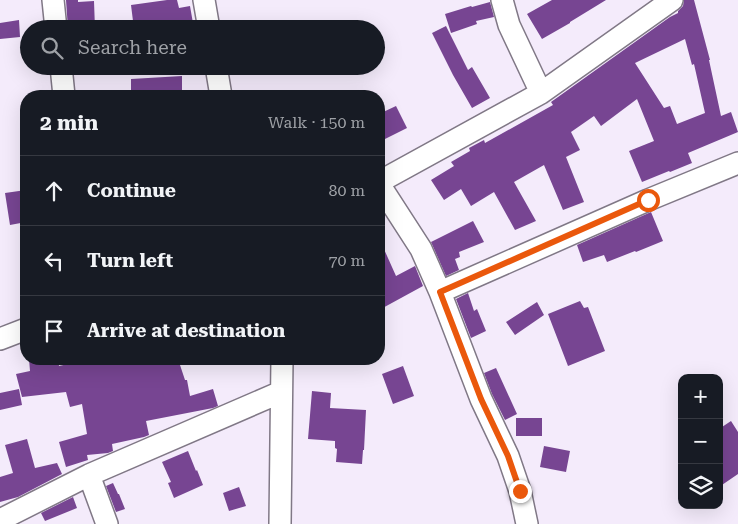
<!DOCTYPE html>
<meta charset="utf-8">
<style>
body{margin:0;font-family:"Roboto Serif",serif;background:#242831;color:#f1f3f6}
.controls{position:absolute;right:15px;bottom:15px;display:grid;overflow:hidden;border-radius:10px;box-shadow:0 5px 20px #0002}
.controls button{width:45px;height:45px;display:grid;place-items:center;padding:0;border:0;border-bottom:1px solid #363941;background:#171b24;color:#f1f3f6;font:25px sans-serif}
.stop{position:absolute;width:15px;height:15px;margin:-11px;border:4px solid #ea580c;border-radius:50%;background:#fff}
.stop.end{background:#ea580c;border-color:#fff;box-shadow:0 1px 5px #0008}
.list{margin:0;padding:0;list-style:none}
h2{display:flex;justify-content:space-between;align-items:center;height:65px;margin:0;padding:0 20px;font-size:21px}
h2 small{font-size:16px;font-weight:400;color:#9ea1a6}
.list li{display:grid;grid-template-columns:32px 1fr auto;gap:15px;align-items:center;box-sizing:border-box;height:70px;padding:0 20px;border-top:1px solid #363941}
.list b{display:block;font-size:19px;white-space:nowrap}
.list em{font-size:16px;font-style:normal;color:#9ea1a6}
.icon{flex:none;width:28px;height:28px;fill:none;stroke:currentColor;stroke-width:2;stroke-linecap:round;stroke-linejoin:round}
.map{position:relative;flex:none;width:738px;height:524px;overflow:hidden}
.search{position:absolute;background:#171b24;box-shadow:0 5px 20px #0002;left:20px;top:20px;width:365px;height:55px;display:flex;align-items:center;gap:12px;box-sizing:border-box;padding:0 18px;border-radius:28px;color:#9ea1a6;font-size:19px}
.panel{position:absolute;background:#171b24;box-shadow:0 5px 20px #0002;left:20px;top:90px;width:365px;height:275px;border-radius:20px}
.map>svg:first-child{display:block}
.building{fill:#774592;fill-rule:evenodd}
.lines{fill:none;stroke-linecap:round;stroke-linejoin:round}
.minor-casing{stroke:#807886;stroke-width:24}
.minor{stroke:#fff;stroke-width:21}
.route{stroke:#ea580c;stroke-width:6}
</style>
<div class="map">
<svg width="738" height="524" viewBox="0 0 738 524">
<rect width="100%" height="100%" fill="#f4ebfb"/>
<path class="building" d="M66 0H78V2L94 1 95 29H68Z
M167 0H177L179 8 190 6 194 29H165V26L147 29H134L131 5Z
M552 0H606L570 22V23L542 39 527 14Z
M684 0H694L710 60H709L721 116 731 112 738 132 688 153 692 163 670 172 669 171 642 182 629 151 654 141 637 99 601 126 594 116 571 132 580 150 566 157 584 202 563 210 544 165 514 182 536 221 515 230 494 192 471 206 461 189 444 200 431 180 454 166 451 162 470 151 469 148 484 140 485 143 553 105 551 102 670 17 678 13V11L683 6ZM685 39 692 65 694 64 705 113 677 124 670 106 664 108 635 63Z
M490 2 494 17 476 21 477 24 451 33 445 14 471 6 472 7Z
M19 20 20 37 0 39V23Z
M446 26 468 70 472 67 490 98 472 108 453 75 432 33Z
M182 76V93L131 95V79Z
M396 106 407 128 379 142V114Z
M26 190V222L10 225 5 193Z
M651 212 663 241 636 252 635 251 607 262 604 255 583 262 577 245Z
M473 221 484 242 459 252 460 257 455 259 459 270 446 276 431 242Z
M379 238 396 276 415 266 423 286 379 310Z
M468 293 474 311 477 309 486 331 471 338 456 299Z
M580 301 584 308 588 307 605 351 568 366 548 314Z
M537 302 544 315 515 335 506 322Z
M29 359H58L59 366 90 359H178L185 380H187L190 396 213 389 218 406 213 408 146 421 149 435 144 437 112 444 113 451 108 453 87 455 88 460 66 467 59 442 87 434 82 404 70 407 66 392 22 397 16 374 30 371Z
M403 366 414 396 393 404 382 374Z
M496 368 517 414 505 420 492 394 484 373Z
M19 389 22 405 0 410V393Z
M312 391 331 393 330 408 366 410 364 450H363L362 464 336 462 337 449 335 448V441L308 439Z
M516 418H542V436H516Z
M731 421 738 432V474L719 487V429Z
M27 439 35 468 57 463 62 474 18 497 0 502V477L13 473 5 445Z
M544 446 570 451 566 472 540 467Z
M188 451 196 471 197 470 203 485 174 498 168 483 171 482 162 462Z
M113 483 118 494H119L125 509 116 512 106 486Z
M239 487 246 506 229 511 223 493Z
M73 497 77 508 45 521 41 513Z"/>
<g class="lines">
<g class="minor-casing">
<path id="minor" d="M53 0 56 29
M204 0 209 29
M502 0 509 25 541 93
M61 66 64 96
M216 66 221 96
M379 182 541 93 672 0
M379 184 421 249 440 292 481 399 508 456 520 491 527 524
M440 292 648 200 738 163
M0 339 26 329
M89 475 107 524
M0 520 89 475 281 392
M280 524 282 359"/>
</g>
<use href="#minor" class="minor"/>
</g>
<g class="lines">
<path class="route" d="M520 491 508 456 481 399 440 292 648 200"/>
</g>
</svg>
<div class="controls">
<button>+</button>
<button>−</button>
<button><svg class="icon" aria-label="layers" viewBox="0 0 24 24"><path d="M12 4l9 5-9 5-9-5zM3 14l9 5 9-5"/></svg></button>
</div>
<div class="stop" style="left:648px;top:200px"></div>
<div class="stop end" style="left:520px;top:491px"></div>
<div class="search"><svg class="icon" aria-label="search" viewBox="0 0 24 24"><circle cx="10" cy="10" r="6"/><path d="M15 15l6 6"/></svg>Search here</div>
<section class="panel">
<h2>2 min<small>Walk · 150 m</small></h2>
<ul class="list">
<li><svg class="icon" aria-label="ahead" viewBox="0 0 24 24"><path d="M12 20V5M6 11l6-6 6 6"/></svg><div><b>Continue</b></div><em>80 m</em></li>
<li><svg class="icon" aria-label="left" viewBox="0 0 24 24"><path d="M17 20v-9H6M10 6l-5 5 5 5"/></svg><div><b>Turn left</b></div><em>70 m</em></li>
<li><svg class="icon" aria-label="arrive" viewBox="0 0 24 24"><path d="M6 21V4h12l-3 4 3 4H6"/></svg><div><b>Arrive at destination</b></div></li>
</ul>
</section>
</div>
